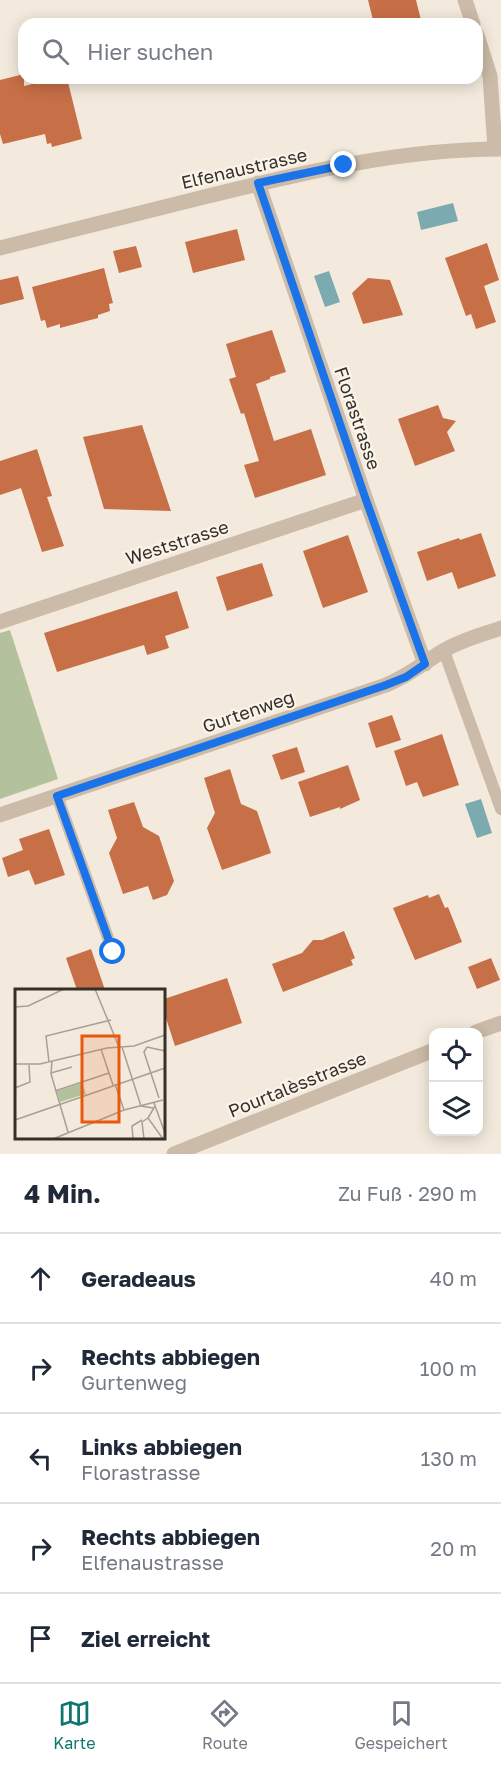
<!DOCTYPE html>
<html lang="de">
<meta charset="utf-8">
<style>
body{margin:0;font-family:"Golos Text",sans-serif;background:#f6f6f7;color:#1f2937}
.controls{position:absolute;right:18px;bottom:18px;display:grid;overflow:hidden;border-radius:12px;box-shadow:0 3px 15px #0003}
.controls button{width:54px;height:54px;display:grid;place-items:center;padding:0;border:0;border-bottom:2px solid #e0e1e3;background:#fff;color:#1f2937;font:30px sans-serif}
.stop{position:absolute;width:18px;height:18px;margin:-14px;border:4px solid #1a73e8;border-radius:50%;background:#fff}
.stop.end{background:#1a73e8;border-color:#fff;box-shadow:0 2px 6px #0008}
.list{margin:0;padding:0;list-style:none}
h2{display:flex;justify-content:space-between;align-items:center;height:78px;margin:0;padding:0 24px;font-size:26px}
h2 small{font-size:20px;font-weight:400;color:#747a83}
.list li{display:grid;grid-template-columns:39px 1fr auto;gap:18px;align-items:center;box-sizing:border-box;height:90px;padding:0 24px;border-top:2px solid #e0e1e3}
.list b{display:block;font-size:22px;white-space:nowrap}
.list p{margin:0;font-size:20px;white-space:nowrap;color:#747a83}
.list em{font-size:20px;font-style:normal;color:#747a83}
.icon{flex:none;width:33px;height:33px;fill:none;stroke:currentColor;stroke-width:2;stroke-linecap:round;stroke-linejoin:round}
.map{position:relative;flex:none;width:501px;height:1154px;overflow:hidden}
.search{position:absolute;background:#fff;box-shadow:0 3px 15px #0003;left:18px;right:18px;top:18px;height:66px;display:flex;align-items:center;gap:15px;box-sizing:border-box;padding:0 21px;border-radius:18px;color:#747a83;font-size:22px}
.sheet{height:528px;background:#fff}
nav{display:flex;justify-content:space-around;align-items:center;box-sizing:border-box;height:84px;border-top:2px solid #e0e1e3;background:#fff;font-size:16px;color:#747a83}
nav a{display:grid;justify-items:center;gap:3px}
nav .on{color:#0f766e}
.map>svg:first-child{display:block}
.green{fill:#b3c29c}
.water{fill:#7baab0}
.building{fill:#c76f46}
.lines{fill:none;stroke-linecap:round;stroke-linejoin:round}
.lane{stroke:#cbbba8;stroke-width:12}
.street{stroke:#cbbba8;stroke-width:15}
.route{stroke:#1a73e8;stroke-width:8}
.labels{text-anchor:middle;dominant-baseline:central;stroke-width:4.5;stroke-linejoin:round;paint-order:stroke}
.street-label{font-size:18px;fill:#382f29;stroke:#faf4ea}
.inset-road{fill:none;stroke:#a89f95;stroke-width:1.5}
.view{fill:#e8590c;fill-opacity:0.15;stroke:#e8590c;stroke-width:3}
.inset-edge{fill:none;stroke:#382f29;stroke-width:3}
</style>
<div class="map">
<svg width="501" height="1154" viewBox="0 0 501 1154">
<rect width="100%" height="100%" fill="#f3eadd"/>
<path class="green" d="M10 630 58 779 0 799V633Z"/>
<path class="water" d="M453 203 458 221 421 230 417 212Z
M329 271 340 302 325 307 314 276Z
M481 799 492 833 477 838 465 804Z"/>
<path class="building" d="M368 0H416L422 24H374Z
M24 74V86L56 78H67L82 139 52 147 51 143 47 144 45 134 3 144 0 134V80Z
M237 229 245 260 193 273 185 242Z
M487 243 499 280 484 286 496 322 476 329 471 314 466 316 445 258Z
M136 246 142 267 119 273 113 251Z
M104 268 113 303 109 304 110 311 98 315V318L60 328V324L47 328 45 320 41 321 32 287Z
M18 276 24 299 0 305V280Z
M368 278 390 280 403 315 363 324 352 293Z
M272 330 286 372 270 377V379L256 384 274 441 311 429 326 475 255 498 244 465 259 461 244 413 241 414 229 379 236 377 226 344Z
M438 405 443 418 456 421 447 432 455 451 415 466 398 419Z
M142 425 171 511 104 509 83 437Z
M37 449 52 496 47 497 64 546 42 552 21 488 0 495V461Z
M481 533 496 576 458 589 452 572 427 581 417 552 459 538 460 540Z
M348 535 368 592 323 608 303 551Z
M262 563 273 596 227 611 216 577Z
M177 591 189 628 165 636 169 648 147 655 144 645 57 672 44 633Z
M392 715 401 740 376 748 368 723Z
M442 734 459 785 423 797 417 782 406 786 394 751Z
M297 747 305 772 281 780 272 755Z
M348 765 360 800 340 809V807L310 817 298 782Z
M230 769 241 804 257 811 271 853 222 870 207 828 215 813 204 778Z
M134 802 143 827 159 836 174 881 167 895 153 900 148 886 123 894 109 853 117 838 108 810Z
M49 829 65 875 35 885 29 870 8 877 2 858 23 850 19 839Z
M439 894 445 908 448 907 462 942 415 960 393 908 428 895 429 898Z
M344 931 355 958 351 960 353 965 283 992 272 964 302 953 313 940H322Z
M91 949 105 990H77L66 958Z
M491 958 500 980 477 989 468 967Z
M227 978 242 1023 175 1046 164 1012V999Z"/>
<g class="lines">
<path class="lane" d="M444 651 501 809
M57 796 113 952"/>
<path class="street" d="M465 0 473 24
M477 35 490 76 495 149
M258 183 366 500 425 664
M0 248C68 231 136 214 204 197 301 173 400 149 501 149
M0 622 366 500
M0 815 386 685C410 675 422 664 443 651 461 640 481 635 501 628
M476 1032 501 1023
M174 1154 434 1050"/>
</g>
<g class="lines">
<path class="route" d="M113 952 57 796 386 685 406 677 425 664 366 500 258 183 344 165"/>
</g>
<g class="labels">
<g class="street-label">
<text transform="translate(244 168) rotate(-13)">Elfenaustrasse</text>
<text transform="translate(358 418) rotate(71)">Florastrasse</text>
<text transform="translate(177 542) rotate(-18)">Weststrasse</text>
<text transform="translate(248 711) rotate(-19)">Gurtenweg</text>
<text transform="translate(297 1084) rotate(-22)">Pourtalèsstrasse</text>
</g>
</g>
<g transform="translate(15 989)">
<rect width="150" height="150" fill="#f3eadd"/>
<path d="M67 94 71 105 45 113 42 102Z" fill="#b3c29c"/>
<path class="inset-road" d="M80 0 104 58M0 18 13 17 49 0M107 58 126 117 138 119M132 58 129 63 144 109M132 58 150 62M86 60 98 96M37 72 36 85 53 143M34 73 31 47 96 31M0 75H25L92 59 119 57 150 46M36 84 57 78M100 95 109 121M0 99 15 93 14 76M40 102 94 84M139 114 150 144M140 117 133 129 148 150M0 131 150 79M38 150 109 121 148 111M118 150 117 137 127 131M129 150 127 133 133 129"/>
<path class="view" d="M67 47H104V133H67Z"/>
<rect width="150" height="150" class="inset-edge"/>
</g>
</svg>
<div class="controls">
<button><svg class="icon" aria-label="locate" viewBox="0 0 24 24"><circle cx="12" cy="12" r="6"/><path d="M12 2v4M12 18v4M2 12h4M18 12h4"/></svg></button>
<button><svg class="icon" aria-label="layers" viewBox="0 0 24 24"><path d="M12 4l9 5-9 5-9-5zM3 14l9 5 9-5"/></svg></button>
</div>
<div class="stop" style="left:113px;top:952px"></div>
<div class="stop end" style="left:344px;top:165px"></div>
<div class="search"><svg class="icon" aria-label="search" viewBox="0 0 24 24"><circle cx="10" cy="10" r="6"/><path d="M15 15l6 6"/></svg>Hier suchen</div>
</div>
<section class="sheet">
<h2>4 Min.<small>Zu Fuß · 290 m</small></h2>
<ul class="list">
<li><svg class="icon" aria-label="ahead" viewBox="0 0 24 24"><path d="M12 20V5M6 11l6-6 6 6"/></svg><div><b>Geradeaus</b></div><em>40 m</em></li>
<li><svg class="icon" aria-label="right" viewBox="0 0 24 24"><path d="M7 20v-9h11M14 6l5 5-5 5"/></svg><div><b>Rechts abbiegen</b><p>Gurtenweg</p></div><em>100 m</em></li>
<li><svg class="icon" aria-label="left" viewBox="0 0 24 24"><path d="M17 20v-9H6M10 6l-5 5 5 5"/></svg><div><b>Links abbiegen</b><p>Florastrasse</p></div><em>130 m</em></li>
<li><svg class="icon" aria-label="right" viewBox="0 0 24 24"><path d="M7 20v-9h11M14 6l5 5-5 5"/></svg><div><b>Rechts abbiegen</b><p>Elfenaustrasse</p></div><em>20 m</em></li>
<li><svg class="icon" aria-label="arrive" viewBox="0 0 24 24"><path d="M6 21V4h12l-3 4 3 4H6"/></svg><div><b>Ziel erreicht</b></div></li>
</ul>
</section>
<nav>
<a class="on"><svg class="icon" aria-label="map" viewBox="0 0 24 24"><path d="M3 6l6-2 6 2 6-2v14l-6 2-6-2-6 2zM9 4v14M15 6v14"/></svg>Karte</a>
<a><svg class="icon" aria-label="directions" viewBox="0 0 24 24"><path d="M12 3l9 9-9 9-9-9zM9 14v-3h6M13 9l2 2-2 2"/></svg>Route</a>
<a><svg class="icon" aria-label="saved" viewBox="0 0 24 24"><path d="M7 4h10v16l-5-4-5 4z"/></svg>Gespeichert</a>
</nav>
